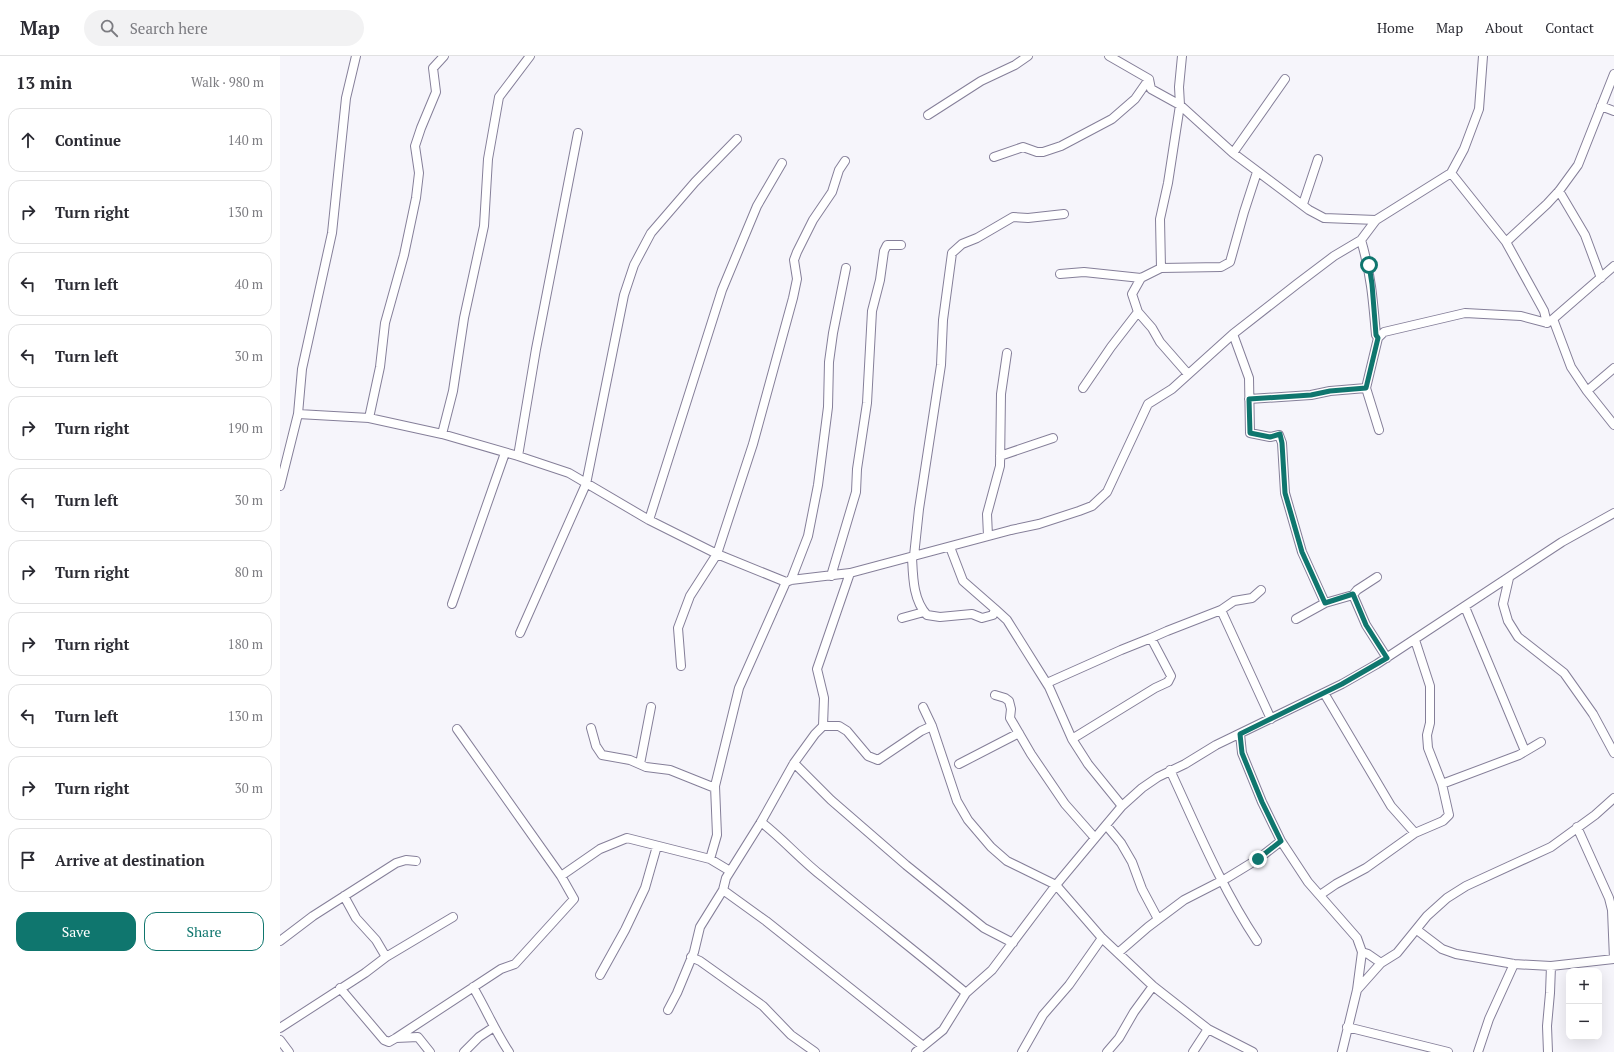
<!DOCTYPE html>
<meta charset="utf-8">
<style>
body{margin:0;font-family:"PT Serif",serif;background:#f2f2f3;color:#2b2b33}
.controls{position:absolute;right:12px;bottom:12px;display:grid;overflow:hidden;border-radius:8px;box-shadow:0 4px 16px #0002}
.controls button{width:36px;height:36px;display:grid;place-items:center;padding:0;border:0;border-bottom:1px solid #e1e1e2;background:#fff;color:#2b2b33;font:20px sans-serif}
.stop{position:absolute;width:12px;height:12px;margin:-9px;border:3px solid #0f766e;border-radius:50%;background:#fff}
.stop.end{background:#0f766e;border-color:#fff;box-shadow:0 1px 4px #0008}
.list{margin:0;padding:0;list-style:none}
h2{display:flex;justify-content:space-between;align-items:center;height:52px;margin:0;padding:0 16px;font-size:17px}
h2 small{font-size:13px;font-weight:400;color:#7c7c81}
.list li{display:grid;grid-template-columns:26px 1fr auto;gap:12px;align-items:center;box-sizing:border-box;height:64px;margin:0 8px 8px;padding:0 8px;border:1px solid #e1e1e2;border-radius:12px}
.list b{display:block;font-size:15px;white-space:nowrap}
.list em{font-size:13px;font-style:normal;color:#7c7c81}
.actions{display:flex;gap:8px;padding:12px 16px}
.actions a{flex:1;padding:9px 0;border:1px solid #0f766e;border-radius:12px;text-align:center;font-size:14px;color:#0f766e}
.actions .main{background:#0f766e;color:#fff}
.icon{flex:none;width:22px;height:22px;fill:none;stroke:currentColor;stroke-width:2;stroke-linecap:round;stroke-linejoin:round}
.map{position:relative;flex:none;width:1334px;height:996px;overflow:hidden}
header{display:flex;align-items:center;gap:24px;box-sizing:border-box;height:56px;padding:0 20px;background:#fff;border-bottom:1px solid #e1e1e2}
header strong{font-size:19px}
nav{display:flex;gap:22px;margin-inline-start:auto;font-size:14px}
.search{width:280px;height:36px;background:#f2f2f3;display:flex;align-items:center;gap:10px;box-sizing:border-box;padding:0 14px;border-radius:22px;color:#7c7c81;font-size:15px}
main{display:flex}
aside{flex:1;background:#fff}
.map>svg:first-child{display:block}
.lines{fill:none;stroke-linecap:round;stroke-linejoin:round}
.minor-casing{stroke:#857f99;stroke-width:10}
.minor{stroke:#fff;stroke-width:8}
.route{stroke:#0f766e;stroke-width:5}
</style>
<header>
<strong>Map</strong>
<div class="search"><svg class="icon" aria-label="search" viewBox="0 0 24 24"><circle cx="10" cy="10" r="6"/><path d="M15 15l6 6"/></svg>Search here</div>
<nav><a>Home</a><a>Map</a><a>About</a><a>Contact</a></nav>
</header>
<main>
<aside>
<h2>13 min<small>Walk · 980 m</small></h2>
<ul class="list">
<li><svg class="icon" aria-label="ahead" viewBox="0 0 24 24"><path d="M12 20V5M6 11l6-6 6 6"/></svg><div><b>Continue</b></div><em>140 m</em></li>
<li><svg class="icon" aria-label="right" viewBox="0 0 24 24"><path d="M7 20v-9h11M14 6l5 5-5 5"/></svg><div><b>Turn right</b></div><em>130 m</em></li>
<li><svg class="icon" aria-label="left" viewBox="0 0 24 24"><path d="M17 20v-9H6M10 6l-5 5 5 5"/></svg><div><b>Turn left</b></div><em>40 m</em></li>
<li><svg class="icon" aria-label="left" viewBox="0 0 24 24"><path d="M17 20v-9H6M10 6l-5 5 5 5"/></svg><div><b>Turn left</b></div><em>30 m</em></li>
<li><svg class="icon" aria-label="right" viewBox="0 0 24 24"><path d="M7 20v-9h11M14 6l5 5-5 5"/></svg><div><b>Turn right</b></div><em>190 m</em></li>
<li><svg class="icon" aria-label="left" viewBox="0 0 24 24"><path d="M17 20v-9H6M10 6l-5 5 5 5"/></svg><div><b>Turn left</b></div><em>30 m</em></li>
<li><svg class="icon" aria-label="right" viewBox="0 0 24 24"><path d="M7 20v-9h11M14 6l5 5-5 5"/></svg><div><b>Turn right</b></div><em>80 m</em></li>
<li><svg class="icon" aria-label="right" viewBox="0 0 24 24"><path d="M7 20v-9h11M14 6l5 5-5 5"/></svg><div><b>Turn right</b></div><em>180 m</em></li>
<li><svg class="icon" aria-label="left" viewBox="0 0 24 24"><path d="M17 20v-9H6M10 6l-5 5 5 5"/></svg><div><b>Turn left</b></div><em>130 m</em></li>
<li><svg class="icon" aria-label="right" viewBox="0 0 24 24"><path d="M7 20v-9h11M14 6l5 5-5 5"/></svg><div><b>Turn right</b></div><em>30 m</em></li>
<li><svg class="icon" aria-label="arrive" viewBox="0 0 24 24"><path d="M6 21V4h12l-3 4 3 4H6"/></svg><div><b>Arrive at destination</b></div></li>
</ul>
<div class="actions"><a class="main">Save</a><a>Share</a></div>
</aside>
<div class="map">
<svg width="1334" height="996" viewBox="0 0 1334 996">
<rect width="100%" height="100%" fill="#f6f5fb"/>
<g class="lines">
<g class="minor-casing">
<path id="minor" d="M829 0 869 23 871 33 900 49 953 97 1029 154 1044 162 1096 164
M1321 50 1334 55
M648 59 701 25 735 9 748 0
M953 97 1005 23
M714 101 743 91 757 96H763L781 90 832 63 855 43 869 23
M1171 117 1184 93 1199 53 1203 0
M1279 135 1305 179 1321 222
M1023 148 1038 103
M1081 184C1091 218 1093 244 1096 279L1098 282 1104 276 1185 257 1241 260 1267 267
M1226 186 1267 148 1279 135 1298 109 1334 18
M881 212 880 163 888 127 900 49 899 31 902 0
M780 218 804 216 861 222 881 212 941 211 950 206 964 156 977 116
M861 222 852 238 858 256 872 272 880 286 908 318
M1273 263 1334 210
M953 278 969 322 970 377 990 381 999 379 1002 387 1005 437 1022 496 1045 547
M1098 282 1086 332 1099 374
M803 332 831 291 858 256
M1307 335 1334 312
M969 343 1031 339 1050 335 1086 332
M18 358 89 362 162 378 238 400 289 417 369 464 437 498 506 526 511 524 570 517 731 474 759 468 799 455 812 450 827 436 868 348 892 333 953 278 1017 228 1054 200 1081 184 1096 164 1171 117 1226 186 1264 255 1267 267 1273 263 1291 311 1307 335 1334 369
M89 362 100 311 105 267 124 199 136 142 139 117 135 90 141 72 156 36 153 12 164 0
M162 378 173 335 184 262 204 170 208 103 219 41 250 0
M238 400 256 293 298 77
M720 400 773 382
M0 430 18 358 22 313 52 177 66 42 76 0
M369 464 442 234 477 150 502 107
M708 480 707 458 720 410 721 338 727 297
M670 491 683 525 715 553
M634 500 639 453 661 309 663 264 672 197 682 188 697 182 733 161 748 162 784 158
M632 501C633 521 633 544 647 559L660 561 692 558 702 562 713 559 715 553 727 564 769 631 792 683 808 708 842 750
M551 520 576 436 577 413 587 347 592 255 600 224 604 195 607 189H621
M1229 522 1223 548 1228 565 1238 581 1284 617 1313 658 1334 697
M511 524 528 480 538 429 548 351 549 306 553 277 566 212
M1073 539 1086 569 1107 602
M172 548 225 397
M1185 551 1245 695
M941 554 991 663
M622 562 644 556
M1016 563 1045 547 1073 539 1077 534 1097 521
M240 577 306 428 344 239 354 209 371 177 415 126 457 83
M871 582 887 575 941 554 954 545 972 542 981 534
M401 610 398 572 410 540 437 498 473 388 513 242 517 223 514 204 517 196 533 164 552 136 559 114 565 105
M767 627 841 594 871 582 891 620 888 626 875 632 792 683
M1044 637 1111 750 1135 777
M715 639 725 642 729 645 731 653 730 662 751 698 785 748 815 782
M643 651 652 670 677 745 688 764 711 791 727 805 776 829 822 882 873 930 928 973 973 996
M543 670 544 642 537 613 570 517
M311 672 316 690 322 699 350 704 366 711 390 714 435 732
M960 678 962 697 982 746 1001 785 1028 826 1077 882 1082 896 1077 934 1062 996
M514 707 551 744 626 809 704 872 733 887
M360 708 371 651
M679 708 739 677
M890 714C917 772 941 831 977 885
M1162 728 1239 699 1261 686
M481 766C503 783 521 804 543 821 590 860 639 898 686 937
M826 769 841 787 852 806 862 833 878 863
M1297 771 1329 842 1332 854 1334 903
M430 803 437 779 435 730 459 632 506 526
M281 820 320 793 347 782 430 803 450 815
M443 834 486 865 643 990
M1040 839 1056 828 1086 812 1135 777 1163 765 1169 759 1162 728 1148 692 1147 679 1150 667V630L1135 584
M64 840 76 862 96 884 106 901
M1137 874 1162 893 1176 898 1234 908 1271 910 1334 903
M0 885 33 860 116 807 126 804 136 805
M1082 896 1088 898 1101 907
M838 897 868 871 904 844 947 822 978 803 1001 785
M411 901 420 905 483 950 511 979 535 996
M320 919 345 874 365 832 377 790
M193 931C206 953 215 975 229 996
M60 932 104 984 109 986 116 982 138 981 150 996
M1077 934 1101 907 1117 897 1147 860 1167 842 1186 830 1271 791 1315 759 1334 742
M388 954 397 937 414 896 420 871 443 834 446 822 481 766 514 707 535 678 543 670H559L567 675 588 700 598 704 641 675 652 670
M1067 971 1168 996
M0 972 85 917 106 901 173 861
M116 982 221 913 235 908 294 843 281 820 177 673
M0 984 9 996
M184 996 199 981 214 971
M636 996 663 974 686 937 712 914 776 829 826 769 842 750 862 732 878 721 905 708 936 689 1062 628 1097 608 1282 486 1334 457
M742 996 763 959 789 929 822 882
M827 996 839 982 854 956 873 930
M913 996 928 973
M1198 996 1209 963 1234 908
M1268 996 1267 970 1270 937 1271 910"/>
</g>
<use href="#minor" class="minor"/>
</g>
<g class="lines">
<path class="route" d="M978 803 1001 785 982 746 962 697 960 678 1062 628 1107 602 1086 569 1073 538 1045 547 1022 496 1005 437 1002 387 1000 378 990 381 970 377 969 343 1031 339 1050 335 1086 332 1098 282 1096 279 1092 228 1089 209"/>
</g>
</svg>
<div class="controls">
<button>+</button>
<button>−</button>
</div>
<div class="stop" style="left:1089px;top:209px"></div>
<div class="stop end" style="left:978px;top:803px"></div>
</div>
</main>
